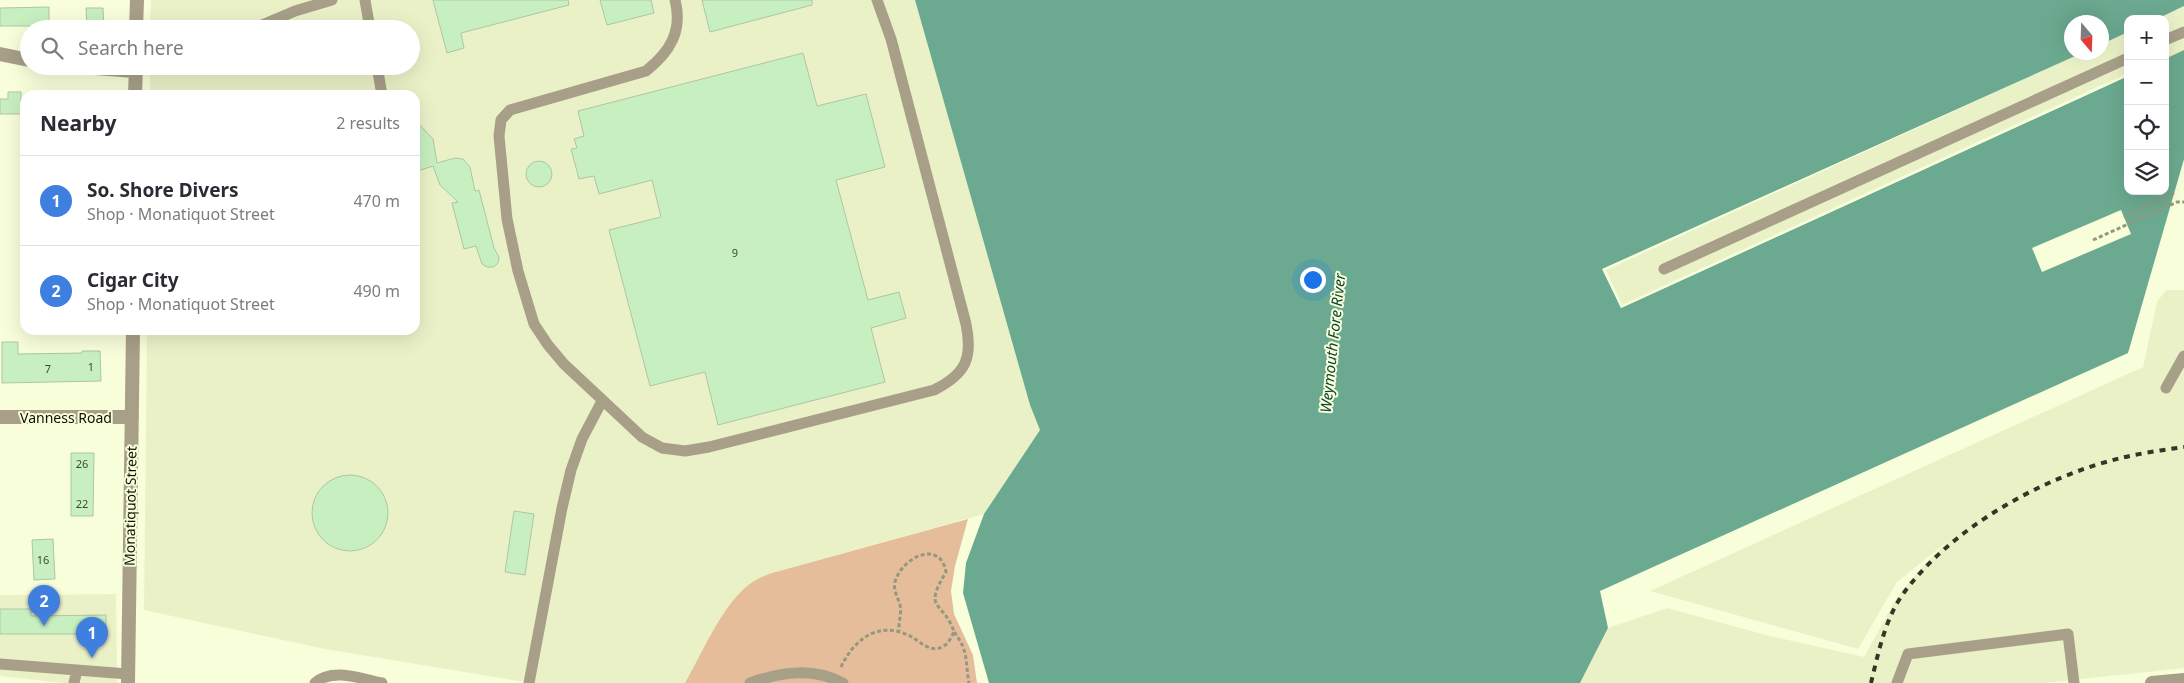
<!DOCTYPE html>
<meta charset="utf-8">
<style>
body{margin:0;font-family:"Noto Sans",sans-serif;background:#f2f2f3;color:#2b2b33}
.controls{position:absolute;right:15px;top:15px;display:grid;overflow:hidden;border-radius:10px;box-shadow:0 5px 20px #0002}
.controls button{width:45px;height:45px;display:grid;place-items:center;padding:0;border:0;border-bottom:1px solid #e1e1e2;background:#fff;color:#2b2b33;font:25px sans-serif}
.compass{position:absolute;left:2064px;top:15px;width:45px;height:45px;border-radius:50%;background:#fff;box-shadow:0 5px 20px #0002;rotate:161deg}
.you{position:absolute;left:1312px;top:279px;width:18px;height:18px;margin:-12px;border:4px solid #fff;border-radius:50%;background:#1a73e8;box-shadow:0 0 0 8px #1a73e833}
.badge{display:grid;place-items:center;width:32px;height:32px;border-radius:50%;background:#146093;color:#fff;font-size:16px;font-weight:700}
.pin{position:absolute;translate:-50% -41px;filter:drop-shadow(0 1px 2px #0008)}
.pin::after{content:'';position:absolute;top:26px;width:18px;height:15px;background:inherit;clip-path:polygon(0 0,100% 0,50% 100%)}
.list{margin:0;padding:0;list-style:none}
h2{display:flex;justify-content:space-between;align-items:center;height:65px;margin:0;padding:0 20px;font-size:21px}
h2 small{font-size:16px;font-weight:400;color:#7c7c81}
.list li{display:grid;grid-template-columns:32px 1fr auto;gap:15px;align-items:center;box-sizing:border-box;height:90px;padding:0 20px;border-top:1px solid #e1e1e2}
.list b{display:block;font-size:19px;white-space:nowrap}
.list p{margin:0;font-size:16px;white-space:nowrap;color:#7c7c81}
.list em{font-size:16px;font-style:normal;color:#7c7c81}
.icon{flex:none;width:28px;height:28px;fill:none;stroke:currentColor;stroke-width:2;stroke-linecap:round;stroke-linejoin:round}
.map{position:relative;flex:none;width:2184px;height:683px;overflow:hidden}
.search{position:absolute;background:#fff;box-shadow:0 5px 20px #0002;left:20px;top:20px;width:400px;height:55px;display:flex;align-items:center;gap:12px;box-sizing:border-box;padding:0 18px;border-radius:28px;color:#7c7c81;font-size:19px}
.panel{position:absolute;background:#fff;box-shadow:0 5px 20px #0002;left:20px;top:90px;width:400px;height:245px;border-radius:15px}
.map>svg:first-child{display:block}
.built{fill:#ebf1c7}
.green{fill:#e5bd9a}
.water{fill:#6baa90}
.pier{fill:#f8feda}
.building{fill:#c8efc0;stroke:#adc5a9}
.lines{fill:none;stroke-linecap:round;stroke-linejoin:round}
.path{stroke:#94987e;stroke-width:3;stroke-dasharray:4 2.5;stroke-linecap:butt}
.service{stroke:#a89f88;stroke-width:11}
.minor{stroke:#a89f88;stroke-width:14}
.rail{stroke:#343526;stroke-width:4;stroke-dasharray:6 6;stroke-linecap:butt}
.labels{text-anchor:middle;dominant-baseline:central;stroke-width:4;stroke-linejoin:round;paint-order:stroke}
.number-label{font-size:11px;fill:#3d4834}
.street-label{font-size:14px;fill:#0f1005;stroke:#f8feda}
.water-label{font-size:15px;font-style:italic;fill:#0c4231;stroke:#f8feda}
</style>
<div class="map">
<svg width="2184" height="683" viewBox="0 0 2184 683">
<rect width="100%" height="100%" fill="#f8feda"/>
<path class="built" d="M151 0H915L1030 405 1040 430 984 514 772 573 754 581 738 595 721 619 685 683H531L325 649 144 610 147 330H415V95H150V66H411V29H150Z
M2184 6V50L2165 59V19H2157Z
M2128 32V76L1621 308 1602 269 2082 53 2102 52V44Z
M2166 290H2184V668L2045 683H1580L1608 628 1667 608 1770 636 1864 657 1897 597 1923 566 1949 540 1897 582 1858 649 1650 591 2143 367 2157 302Z
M116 594 117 683H64L0 676V595Z"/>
<path class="green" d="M968 519 955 566 951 591 954 614 973 655 977 683H685C703 652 724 600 754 581 759 578 766 575 772 573Z"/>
<path class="water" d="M915 0H2184V6L2157 19H2128V32L2102 44V22H2072V52L2082 53 1603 269 1621 308 2128 76V191H2165V59L2184 50V159L2128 353 1600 591 1608 628 1580 683H989L963 593 966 563 984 514 1040 430 1030 405Z"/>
<path class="pier" d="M2084 52 1606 270 1622 305 2128 73V76L1621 308 1602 269Z
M2121 210 2131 234 2042 272 2032 248Z"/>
<path class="building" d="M433 0H568L569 5 461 33 464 48 447 53Z
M600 0H651L654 13 607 25Z
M702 0H812V5L710 32Z
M49 7V29H30V26H0V8Z
M86 8H103L104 29H87Z
M803 53 817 106 866 94 885 167 836 180 868 300 899 292 906 318 871 328 885 382 718 425 705 372 650 386 609 230 661 217 652 180 599 194 594 176 579 179 571 149 577 148 574 139 584 136 578 111Z
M8 92H21V114H0V99H8Z
M415 120 433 139 437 163 455 158 463 159 470 167 475 191 479 190 494 248 499 257 498 263 494 267H487L482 264 476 246 464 249 452 203 458 202 440 185 433 166 415 172Z
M526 174a13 13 0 1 1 26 0a13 13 0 1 1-26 0Z
M2 342H18V354L82 353V351H100L101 381 2 383Z
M71 453H94L93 516H71Z
M312 513a38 38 0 1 1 76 0a38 38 0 1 1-76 0Z
M514 511 534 514 525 575 505 572Z
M53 539 55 579 34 580 32 540Z
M0 609H31V616L106 615V634H0Z"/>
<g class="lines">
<path class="path" d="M2124 217 2174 193
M2093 240 2177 202H2184
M954 632C969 651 965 661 969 683
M841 667C854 639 879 620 910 636 920 641 930 653 942 647 949 644 951 637 954 632 943 599 922 612 946 572 940 539 902 557 895 582 893 591 898 597 900 605 902 614 898 623 899 632"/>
<path class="service" d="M365 0 370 29
M675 0C683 31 670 52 646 71L510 110 501 120 499 136 507 219 518 271 534 324 548 345 564 364 642 437 662 448 685 451 709 447 934 390C966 374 973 358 966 324L891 39 877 0
M253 29 295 11 332 0
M2165 40 2184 32
M377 66 382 95
M1664 269 2128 58
M2166 388 2184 356
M0 664 128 674
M74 683 77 670
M315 683C332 667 362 679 382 683
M529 683 562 508 571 470 582 439 602 401
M750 683C781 672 813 667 843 683
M1897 683 1908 654 2068 634 2074 683"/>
<path class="minor" d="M136 29 137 0
M0 54 29 60
M68 66 135 71
M135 95 136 66
M0 417H132
M128 683 133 330
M2152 683 2184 680"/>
<path class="rail" d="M1871 683C1878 654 1885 619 1903 594 1951 528 2042 477 2121 458 2141 453 2163 450 2184 447"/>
</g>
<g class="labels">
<g class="number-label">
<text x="735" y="252">9</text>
<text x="91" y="366">1</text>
<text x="48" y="368">7</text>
<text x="82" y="463">26</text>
<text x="82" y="503">22</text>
<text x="43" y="559">16</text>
</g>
<g class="street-label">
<text x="66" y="417">Vanness Road</text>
<text transform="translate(130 506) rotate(-89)">Monatiquot Street</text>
</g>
<g class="water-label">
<text transform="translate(1332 343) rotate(-84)">Weymouth Fore River</text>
</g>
</g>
</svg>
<div class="controls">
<button>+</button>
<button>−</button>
<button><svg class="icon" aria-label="locate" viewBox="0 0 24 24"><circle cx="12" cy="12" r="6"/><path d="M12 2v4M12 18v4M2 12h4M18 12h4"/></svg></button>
<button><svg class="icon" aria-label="layers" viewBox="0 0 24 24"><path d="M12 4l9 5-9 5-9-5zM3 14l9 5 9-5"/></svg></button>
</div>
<svg class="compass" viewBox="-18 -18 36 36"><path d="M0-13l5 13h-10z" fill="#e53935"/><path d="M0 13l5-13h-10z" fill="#7c7c81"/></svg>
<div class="you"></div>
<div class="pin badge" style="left:92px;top:658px;background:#3f7fe0">1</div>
<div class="pin badge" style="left:44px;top:626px;background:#3f7fe0">2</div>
<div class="search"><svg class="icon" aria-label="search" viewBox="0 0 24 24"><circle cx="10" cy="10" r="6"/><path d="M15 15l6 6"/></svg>Search here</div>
<section class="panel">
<h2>Nearby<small>2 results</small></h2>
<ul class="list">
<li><span class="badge" style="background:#3f7fe0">1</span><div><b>So. Shore Divers</b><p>Shop · Monatiquot Street</p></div><em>470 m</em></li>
<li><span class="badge" style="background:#3f7fe0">2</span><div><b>Cigar City</b><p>Shop · Monatiquot Street</p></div><em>490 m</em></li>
</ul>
</section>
</div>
